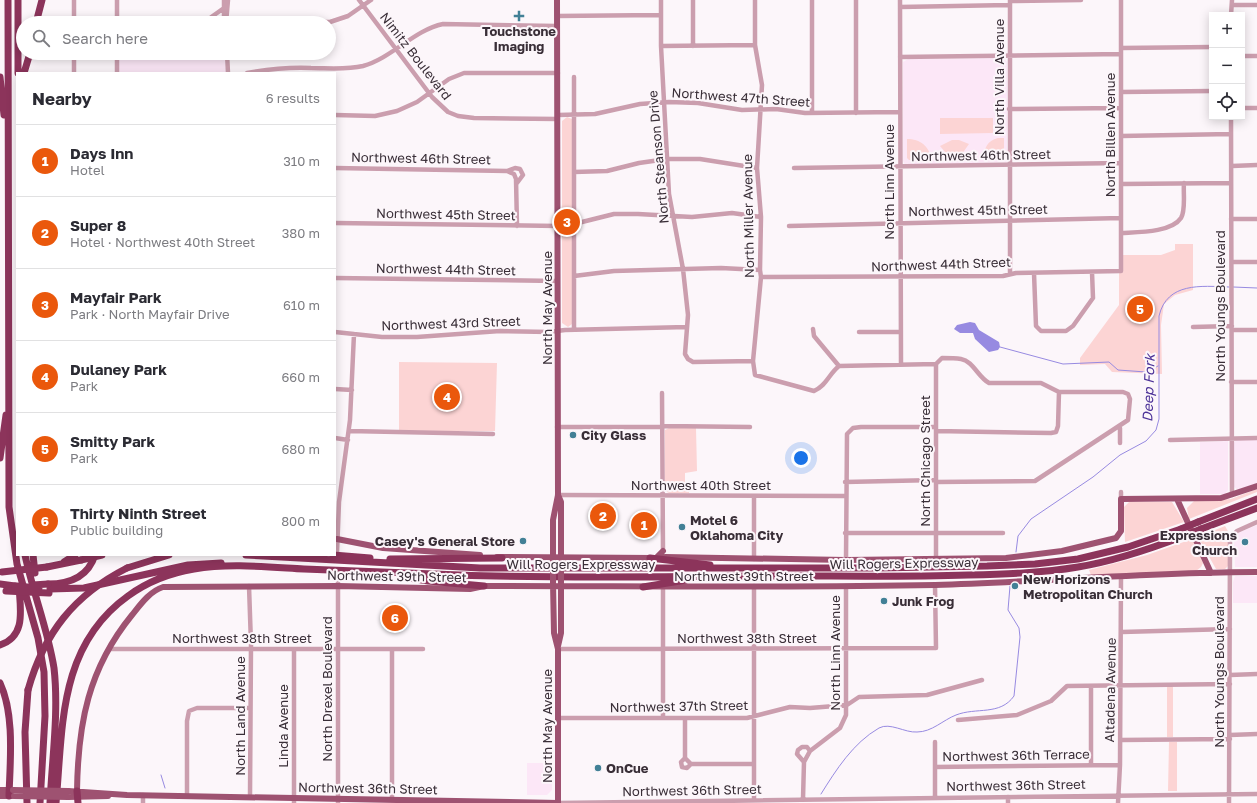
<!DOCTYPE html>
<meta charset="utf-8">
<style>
body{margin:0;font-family:"Golos Text",sans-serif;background:#f7f7f7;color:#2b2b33}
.controls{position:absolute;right:12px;top:12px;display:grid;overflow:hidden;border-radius:0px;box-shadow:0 2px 10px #0003}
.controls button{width:36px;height:36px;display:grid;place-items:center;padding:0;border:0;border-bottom:1px solid #e1e1e2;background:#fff;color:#2b2b33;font:20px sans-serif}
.you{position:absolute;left:801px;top:458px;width:14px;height:14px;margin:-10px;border:3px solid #fff;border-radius:50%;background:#1a73e8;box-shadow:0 0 0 6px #1a73e833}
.badge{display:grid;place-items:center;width:26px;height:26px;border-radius:50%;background:#ea580c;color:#fff;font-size:13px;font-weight:700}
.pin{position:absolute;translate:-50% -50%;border:2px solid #fff;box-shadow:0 1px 4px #0006}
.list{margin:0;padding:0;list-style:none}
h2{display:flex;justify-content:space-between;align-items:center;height:52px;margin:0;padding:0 16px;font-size:17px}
h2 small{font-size:13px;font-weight:400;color:#7c7c81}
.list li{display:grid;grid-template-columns:26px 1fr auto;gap:12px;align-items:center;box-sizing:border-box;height:72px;padding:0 16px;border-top:1px solid #e1e1e2}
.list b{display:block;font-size:15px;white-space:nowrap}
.list p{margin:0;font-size:13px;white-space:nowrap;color:#7c7c81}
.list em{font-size:13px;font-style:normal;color:#7c7c81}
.icon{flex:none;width:22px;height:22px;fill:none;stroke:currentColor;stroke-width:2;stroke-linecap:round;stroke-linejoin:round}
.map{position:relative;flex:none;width:1257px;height:803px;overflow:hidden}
.search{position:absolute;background:#fff;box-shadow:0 2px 10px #0003;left:16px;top:16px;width:320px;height:44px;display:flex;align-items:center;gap:10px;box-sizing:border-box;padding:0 14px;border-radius:22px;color:#7c7c81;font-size:15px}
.panel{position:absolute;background:#fff;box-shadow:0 2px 10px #0003;left:16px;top:72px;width:320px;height:484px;border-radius:0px}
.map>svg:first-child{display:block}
.built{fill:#fce7f7}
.green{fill:#fcd4d4}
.water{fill:#978ae1}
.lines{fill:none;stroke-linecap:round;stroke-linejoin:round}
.stream{stroke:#978ae1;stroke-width:1}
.minor{stroke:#cb9eae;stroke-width:4.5}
.major{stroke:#9e5271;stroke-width:6}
.highway{stroke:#8c345b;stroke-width:7}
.major-bridge{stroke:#9e5271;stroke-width:6}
.highway-bridge{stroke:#8c345b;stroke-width:7}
.poi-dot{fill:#428096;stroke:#fcf6fa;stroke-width:1.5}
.labels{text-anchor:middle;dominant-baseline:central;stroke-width:4;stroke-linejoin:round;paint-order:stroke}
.poi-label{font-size:13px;font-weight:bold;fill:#392e37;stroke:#fcf6fa;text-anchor:start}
.street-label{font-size:13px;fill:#392e37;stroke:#fcf6fa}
.water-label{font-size:14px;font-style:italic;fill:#4c3298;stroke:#fcf6fa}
</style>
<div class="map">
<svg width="1257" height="803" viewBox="0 0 1257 803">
<rect width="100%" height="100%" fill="#fcf6fa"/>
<path class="built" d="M119 53H225L226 73H119Z
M1004 58 1007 62V162L905 165 903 161V62L908 59Z
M1237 440H1257V483L1238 490 1233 486 1234 442Z
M1228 441V490L1225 494H1200V442Z
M1257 525V567H1235L1234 539 1238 533Z
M1235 576H1257V603H1233V582Z
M527 763H552V790L547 795H527Z"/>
<path class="green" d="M567 117 572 119V324L568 327 562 323V121Z
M940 118H993V133L940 134Z
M998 138H1004V157L984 159C984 148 987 141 998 138Z
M907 139C920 139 930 146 931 160H909L907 158Z
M952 140H959L969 144 957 161 951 159 940 146Z
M1175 244H1193V290L1175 295 1164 304 1161 325 1162 374 1112 372 1105 364 1080 365V358L1119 305V272H1123V255H1161L1175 250Z
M399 362 497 363 495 431H399Z
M669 428H696L697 471 685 473V488L689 489V493H669L665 491V430Z
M1257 489V492L1189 519 1187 508 1194 501 1231 499Z
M1129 502H1172L1184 522 1125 542 1124 507Z
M1225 526 1229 533 1228 566 1225 569H1216L1198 537Z
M1192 539 1203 563 1201 567 1196 571 1091 575 1089 570 1147 555Z
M1167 687H1173V737H1167Z
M1169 742H1177V791H1168Z"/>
<path class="water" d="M970 322 975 323 979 330 999 342 1000 347 998 350 989 352 975 339 973 333H960L954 329 957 325Z"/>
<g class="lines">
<path class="stream" d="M1233 287 1257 288
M1000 347 1063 364 1109 362 1118 370 1146 372 1158 366
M1016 552 1018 536 1031 519 1093 477 1120 455 1146 441 1156 430 1159 419V316C1167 282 1201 286 1229 287
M161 775 165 788
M821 794C836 770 853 743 879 728 890 722 905 733 917 732 932 732 943 720 956 715 976 707 1000 716 1014 696L1020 637 1019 628 1008 610 1010 586"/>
<path class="minor" d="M74 0V23
M117 0V23
M224 0V18L226 21
M359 0 432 97 448 112 458 116 474 118 558 119
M661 0V46L669 194 683 269 688 315 685 354 688 359 693 362 753 361
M693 0V46
M755 0V45L762 85 757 168 761 217 760 270 761 277 753 361 755 375 814 391C827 385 828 375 839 366L936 364 942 358C948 358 955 358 961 359 973 361 978 377 989 383H1041L1059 392H1123L1128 394 1130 399 1128 420 1035 481 936 482
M856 0V113
M900 0 901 364
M1010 0V274
M1010 1 1081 0
M1232 5H1257
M900 7 1009 5
M1231 15 1232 0
M557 16 660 15
M47 20 48 23
M226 21 330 22 348 16 371 0
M203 23 224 8
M226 23 228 0
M661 46 755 45
M1121 48 1212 47
M74 53V73
M117 53V73
M227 53 228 73
M1242 56H1257
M900 57 1121 54
M247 73C269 69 289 67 311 68 328 68 346 70 363 66 392 58 414 30 443 24L557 26
M574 77V330
M1121 92 1212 91
M1242 108H1257
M1009 109 1121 108
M812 113V0
M335 115 375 116 397 111 417 102 449 79 464 73H558
M558 115 595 114 640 104 669 102 698 103 742 110 776 109 805 113 900 112
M1231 117 1232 495
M1121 136 1231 134
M1232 166 1257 165
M335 168 507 171 515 168 520 169 523 175 517 183
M794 168 1121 163
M507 171 514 174 516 179 517 226
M574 172 607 171 639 163 667 159H700L757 168
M1121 184 1231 183
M1231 219H1257
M335 223 558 226
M574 224 614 214H638L692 217 732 213 761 217
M789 226 1121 218
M1121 233C1136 232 1171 233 1181 218 1186 210 1183 193 1184 183
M1232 262H1257
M1034 273 1036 326 1041 331H1066L1073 326 1093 298 1092 272
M574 276 614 271 721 268 760 270
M761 277 1003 276 1016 273 1121 271V0
M335 278 557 281
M1193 327 1232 326
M813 329 814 336 839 366
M1232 330H1257
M335 332 382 337H417L500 331 549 332 565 330 687 327
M859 332H900
M936 364V559
M1231 382H1257
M335 389 352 390
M662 393 663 551
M663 426 750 427
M557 427H662
M349 431 493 434
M936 431 1051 433 1056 432 1058 426 1059 392
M335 438 348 440
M1170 440 1257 438
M1120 443V428
M845 482 936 480
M1121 492V499
M558 495 845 496
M754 496V559
M845 533H1003
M337 553 339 502 350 420 354 334
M846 560 847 434 853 428 861 427H936
M338 575V803
M249 586 251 644 250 797
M1122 632 1230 629
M109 649H423
M558 649 936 648 935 585
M1230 675 1257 674
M558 718H747L790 707 810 708 847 705 859 697 927 695 982 680
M663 718V588
M958 720 1017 715 1051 701 1067 686 1230 684
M1230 735 1257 734
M1121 740 1230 739
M935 742V797
M685 758 691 764H754
M685 758V718
M685 758 681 762 682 767 687 768 691 764
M804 762 797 754 798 750 802 747H807L810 751
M1091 765V686
M935 767 1120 765
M143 795V803
M187 796V721L189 711 197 708H250
M1008 797V803
M803 799 804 762 810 751 840 728 846 715V586
M392 800V649
M754 800V586
M294 803V649
M558 803 1257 794
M1118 803 1120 765 1121 576
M1229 803 1230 539 1237 531 1257 522"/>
<path class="major" d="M558 495 561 502V561
M1177 499 1211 573
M337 539 383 548 480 555
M497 557 654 558
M657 557 663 551
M665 557 846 560 1006 558 1062 551 1116 538 1121 531V499L1221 498 1257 486
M553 561V520L558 495 557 0
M553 583 554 633 558 649V803
M558 646 561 633V584
M0 790H13
M68 791 127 795 558 803
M77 791C78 724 88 669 132 615 140 605 150 591 163 587L338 586 470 589 484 586C634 586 784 588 935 585 1042 582 1149 572 1257 572
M0 796H12
M68 797 108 796"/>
<path class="highway" d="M8 0 9 507 17 564 38 638 44 672 45 716 40 803
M18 0V73
M36 23 42 0
M24 73 30 53
M0 77 4 115
M0 458 6 415
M1198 522 1257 499
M1201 529 1257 508
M25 555C33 593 48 630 54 668 59 712 52 759 50 803
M33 555 35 573
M246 555 480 568H876L987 566 1035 564 1078 559 1128 547 1181 529
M333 555 370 558
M650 558 710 565
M390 559 502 558
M64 562 75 555
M47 567 81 560
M127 568 169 555
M403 577 428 581 484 586
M0 584 15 586
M48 584C70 584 88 577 95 555
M643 587 686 580
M50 589 84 588 188 565 221 563
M0 645C27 636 20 608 19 586
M0 683C15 715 10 762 9 796
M77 791 78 803
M27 803 25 732 28 690
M56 803C63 727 58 646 128 596 147 582 170 573 194 569 229 563 268 567 304 569 356 571 408 573 460 575 569 579 677 576 786 576 846 576 907 577 968 575 1005 574 1042 573 1078 567 1115 561 1150 549 1184 536"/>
<path class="major-bridge" d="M561 561V584
M553 583V561
M13 790 68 791
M14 796 68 797"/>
<path class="highway-bridge" d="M1181 529 1198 522
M1184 536 1201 529
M81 560 102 555
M2 572 47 567
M33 585 48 584
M15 586 39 588
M6 591 49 593
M28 690C44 633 74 595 127 568"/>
</g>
<g class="poi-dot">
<path d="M517 10h4v4h4v4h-4v4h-4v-4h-4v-4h4z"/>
<circle cx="573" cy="435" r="4"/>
<circle cx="682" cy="527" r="4"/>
<circle cx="523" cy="541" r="4"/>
<circle cx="1245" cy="542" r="4"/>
<circle cx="1015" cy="586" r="4"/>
<circle cx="884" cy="601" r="4"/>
<circle cx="598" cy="768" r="4"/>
</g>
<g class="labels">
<g class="poi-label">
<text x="519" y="31" text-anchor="middle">Touchstone<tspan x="519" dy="15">Imaging</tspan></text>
<text x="581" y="435">City Glass</text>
<text x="690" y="520">Motel 6<tspan x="690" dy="15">Oklahoma City</tspan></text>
<text x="1237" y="535" text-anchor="end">Expressions<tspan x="1237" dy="15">Church</tspan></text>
<text x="515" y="541" text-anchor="end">Casey's General Store</text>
<text x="1023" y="579">New Horizons<tspan x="1023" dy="15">Metropolitan Church</tspan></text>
<text x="892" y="601">Junk Frog</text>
<text x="606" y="768">OnCue</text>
</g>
<g class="street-label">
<text transform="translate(416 56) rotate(52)">Nimitz Boulevard</text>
<text transform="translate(999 77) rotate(-90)">North Villa Avenue</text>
<text transform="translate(741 97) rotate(4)">Northwest 47th Street</text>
<text transform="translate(1110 135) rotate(-90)">North Billen Avenue</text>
<text transform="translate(981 155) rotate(-1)">Northwest 46th Street</text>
<text transform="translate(658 157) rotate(-95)">North Steanson Drive</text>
<text transform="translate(421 158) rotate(1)">Northwest 46th Street</text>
<text transform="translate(889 182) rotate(-90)">North Linn Avenue</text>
<text transform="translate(978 210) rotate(-1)">Northwest 45th Street</text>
<text transform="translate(446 214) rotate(1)">Northwest 45th Street</text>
<text transform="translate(748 216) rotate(-91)">North Miller Avenue</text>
<text transform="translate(941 264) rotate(-2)">Northwest 44th Street</text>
<text transform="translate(446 269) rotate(1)">Northwest 44th Street</text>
<text transform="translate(1220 306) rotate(-90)">North Youngs Boulevard</text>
<text transform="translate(547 308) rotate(-90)">North May Avenue</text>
<text transform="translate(451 323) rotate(-2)">Northwest 43rd Street</text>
<text transform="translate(925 461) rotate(-90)">North Chicago Street</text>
<text x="701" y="485">Northwest 40th Street</text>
<text transform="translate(904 563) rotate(-1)">Will Rogers Expressway</text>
<text x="581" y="564">Will Rogers Expressway</text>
<text transform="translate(397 576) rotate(1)">Northwest 39th Street</text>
<text x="744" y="576">Northwest 39th Street</text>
<text x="242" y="638">Northwest 38th Street</text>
<text x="747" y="638">Northwest 38th Street</text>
<text transform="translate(835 653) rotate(-90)">North Linn Avenue</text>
<text transform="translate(1219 672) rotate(-90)">North Youngs Boulevard</text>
<text transform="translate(327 689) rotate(-90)">North Drexel Boulevard</text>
<text transform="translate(1110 690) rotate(-89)">Altadena Avenue</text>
<text transform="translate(679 706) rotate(-1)">Northwest 37th Street</text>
<text transform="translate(240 716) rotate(-90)">North Land Avenue</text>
<text transform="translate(283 726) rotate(-90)">Linda Avenue</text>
<text transform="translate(547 726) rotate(-90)">North May Avenue</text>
<text transform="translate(1016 755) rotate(-1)">Northwest 36th Terrace</text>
<text transform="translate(1016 785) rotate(-1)">Northwest 36th Street</text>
<text transform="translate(368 788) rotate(1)">Northwest 36th Street</text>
<text transform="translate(692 790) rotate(-1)">Northwest 36th Street</text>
</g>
<g class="water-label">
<text transform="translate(1148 388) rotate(-88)">Deep Fork</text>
</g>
</g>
</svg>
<div class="controls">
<button>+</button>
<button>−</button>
<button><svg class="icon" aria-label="locate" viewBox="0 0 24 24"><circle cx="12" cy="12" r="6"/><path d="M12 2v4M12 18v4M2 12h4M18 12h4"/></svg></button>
</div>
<div class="you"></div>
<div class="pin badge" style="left:644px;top:525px">1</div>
<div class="pin badge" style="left:603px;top:516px">2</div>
<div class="pin badge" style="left:567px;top:222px">3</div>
<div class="pin badge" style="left:447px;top:397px">4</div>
<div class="pin badge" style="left:1140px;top:309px">5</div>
<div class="pin badge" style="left:395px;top:618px">6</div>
<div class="search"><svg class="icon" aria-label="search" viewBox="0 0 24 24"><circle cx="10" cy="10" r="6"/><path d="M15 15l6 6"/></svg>Search here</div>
<section class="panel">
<h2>Nearby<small>6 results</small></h2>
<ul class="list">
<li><span class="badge">1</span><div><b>Days Inn</b><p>Hotel</p></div><em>310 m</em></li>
<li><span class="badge">2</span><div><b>Super 8</b><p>Hotel · Northwest 40th Street</p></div><em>380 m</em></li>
<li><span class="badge">3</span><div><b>Mayfair Park</b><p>Park · North Mayfair Drive</p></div><em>610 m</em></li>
<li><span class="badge">4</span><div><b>Dulaney Park</b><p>Park</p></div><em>660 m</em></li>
<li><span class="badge">5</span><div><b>Smitty Park</b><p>Park</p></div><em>680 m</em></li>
<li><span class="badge">6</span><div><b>Thirty Ninth Street</b><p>Public building</p></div><em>800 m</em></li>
</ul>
</section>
</div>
